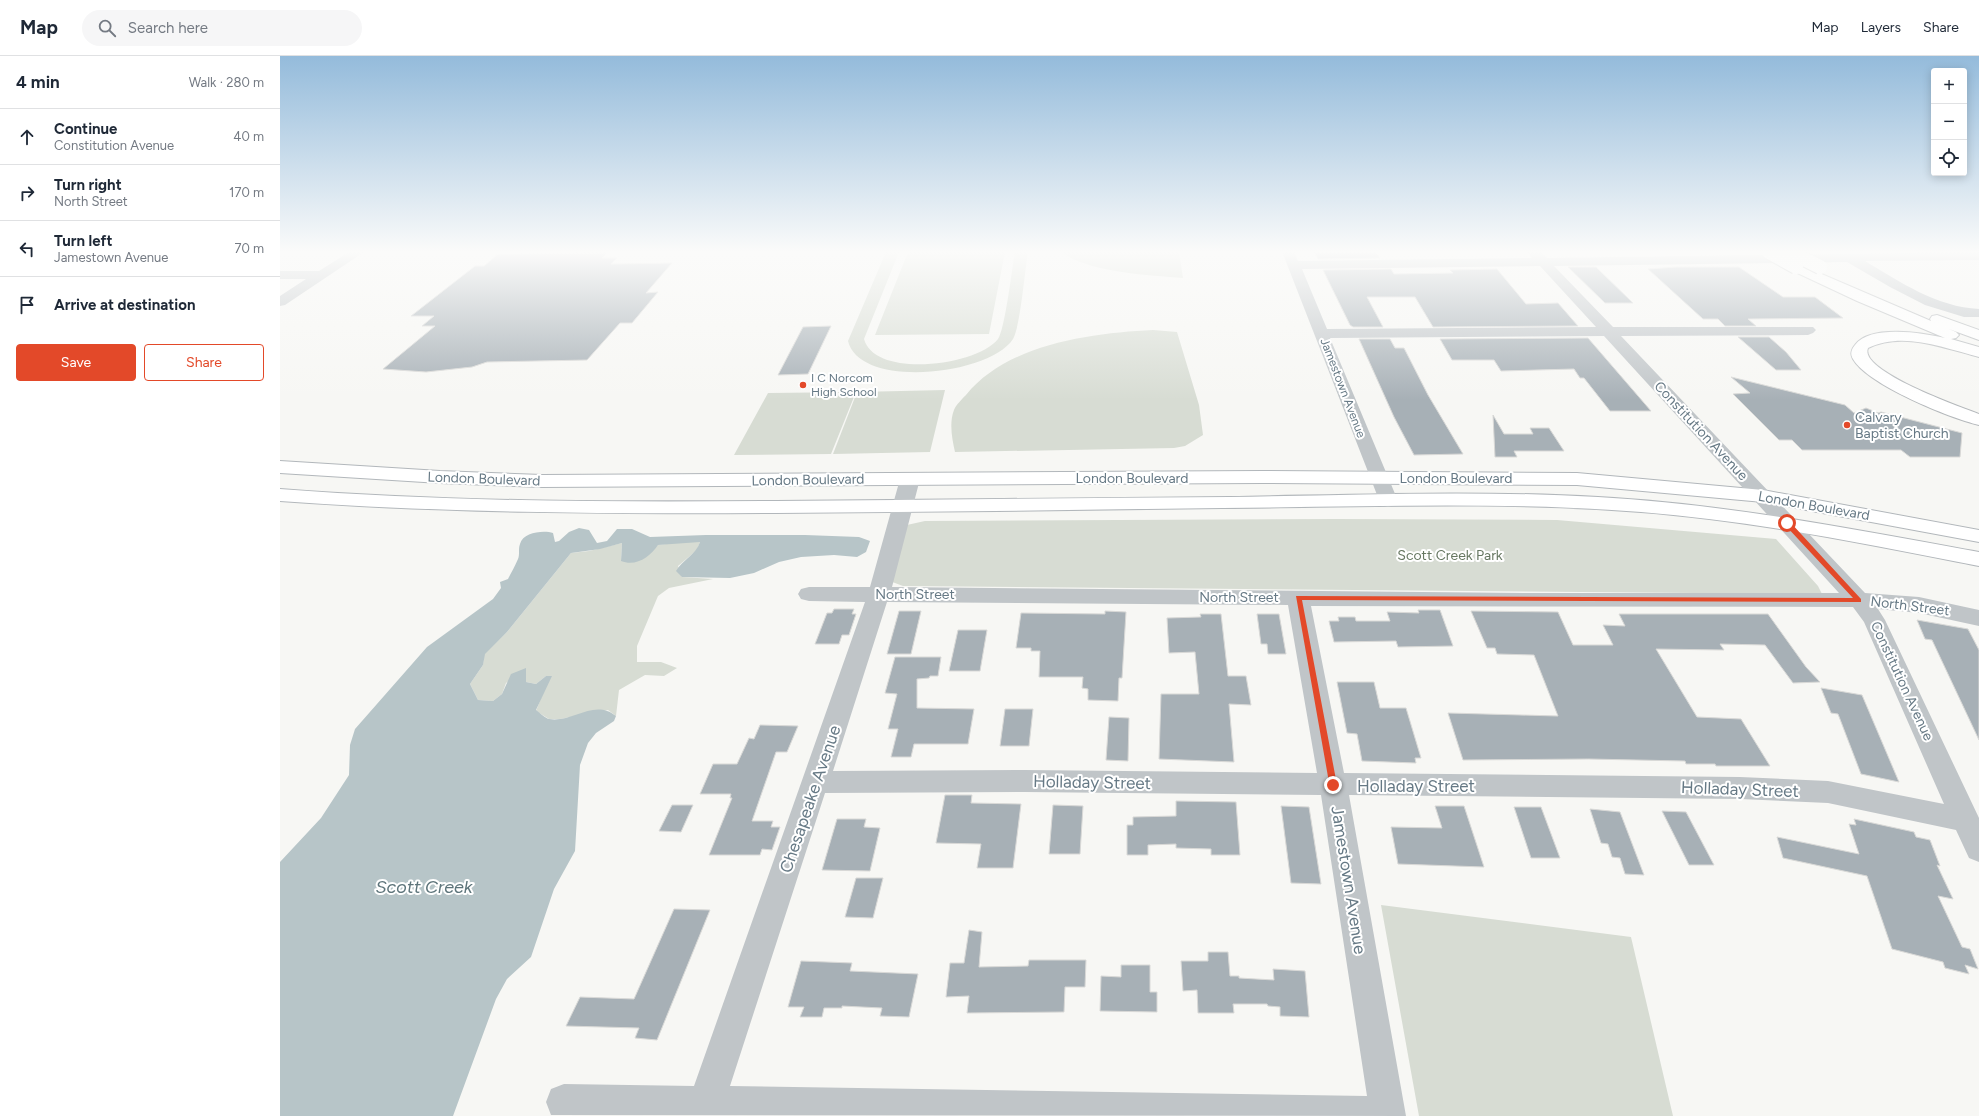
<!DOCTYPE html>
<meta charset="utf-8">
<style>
body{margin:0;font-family:Figtree,sans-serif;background:#f6f6f7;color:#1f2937}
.controls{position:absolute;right:12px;top:12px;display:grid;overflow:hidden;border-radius:4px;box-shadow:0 2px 10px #0003}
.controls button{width:36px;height:36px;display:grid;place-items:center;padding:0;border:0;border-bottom:1px solid #e0e1e3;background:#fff;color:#1f2937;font:20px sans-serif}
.stop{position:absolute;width:12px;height:12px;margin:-9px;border:3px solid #e34929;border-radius:50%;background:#fff}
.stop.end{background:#e34929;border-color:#fff;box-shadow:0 1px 4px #0008}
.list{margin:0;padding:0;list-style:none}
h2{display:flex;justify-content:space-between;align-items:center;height:52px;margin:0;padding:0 16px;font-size:17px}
h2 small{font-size:13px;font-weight:400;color:#747a83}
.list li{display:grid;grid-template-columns:26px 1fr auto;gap:12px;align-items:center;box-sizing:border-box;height:56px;padding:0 16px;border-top:1px solid #e0e1e3}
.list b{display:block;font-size:15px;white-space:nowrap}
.list p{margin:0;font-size:13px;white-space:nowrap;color:#747a83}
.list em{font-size:13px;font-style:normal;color:#747a83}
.actions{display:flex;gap:8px;padding:12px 16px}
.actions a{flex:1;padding:9px 0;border:1px solid #e34929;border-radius:4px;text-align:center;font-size:14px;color:#e34929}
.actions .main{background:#e34929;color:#fff}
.icon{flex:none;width:22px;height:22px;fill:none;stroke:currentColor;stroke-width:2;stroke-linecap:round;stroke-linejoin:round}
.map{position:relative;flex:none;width:1699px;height:1060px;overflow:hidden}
header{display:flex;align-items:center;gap:24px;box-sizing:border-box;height:56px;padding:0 20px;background:#fff;border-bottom:1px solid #e0e1e3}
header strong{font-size:19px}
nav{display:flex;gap:22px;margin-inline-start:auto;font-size:14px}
.search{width:280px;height:36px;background:#f6f6f7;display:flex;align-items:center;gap:10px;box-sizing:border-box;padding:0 14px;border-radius:22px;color:#747a83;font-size:15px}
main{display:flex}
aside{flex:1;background:#fff}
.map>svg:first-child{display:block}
.green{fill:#d7dcd3}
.water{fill:#b7c5c8}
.building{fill:#a7b0b6;stroke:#d9d9d7}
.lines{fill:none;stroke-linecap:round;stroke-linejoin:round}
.major-casing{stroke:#b2b7bb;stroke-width:2}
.highway-casing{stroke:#b4b8bb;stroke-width:2}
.minor{fill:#c0c5c8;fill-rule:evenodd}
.major{fill:#fff;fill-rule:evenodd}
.highway{fill:#fff;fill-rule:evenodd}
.highway-bridge-casing{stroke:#b4b8bb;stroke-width:16;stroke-linecap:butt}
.highway-bridge{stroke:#fff;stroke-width:14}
.route{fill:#e34929}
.poi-dot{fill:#e34929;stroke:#fff;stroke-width:1.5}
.labels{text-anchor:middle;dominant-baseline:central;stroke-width:4;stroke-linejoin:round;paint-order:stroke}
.far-poi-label{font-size:12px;fill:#667985;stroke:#fff;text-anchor:start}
.far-street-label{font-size:12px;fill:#667985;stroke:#fff}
.poi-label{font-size:14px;fill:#667985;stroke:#fff;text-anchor:start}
.street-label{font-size:14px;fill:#667985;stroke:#fff}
.park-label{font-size:14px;fill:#667761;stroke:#fff}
.near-street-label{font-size:17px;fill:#667985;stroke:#fff}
.near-water-label{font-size:18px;font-style:italic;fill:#5d747a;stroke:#fff}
</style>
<header>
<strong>Map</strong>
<div class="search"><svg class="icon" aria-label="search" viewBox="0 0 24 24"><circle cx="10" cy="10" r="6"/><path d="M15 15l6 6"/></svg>Search here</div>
<nav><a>Map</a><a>Layers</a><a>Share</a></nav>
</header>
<main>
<aside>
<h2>4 min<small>Walk · 280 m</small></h2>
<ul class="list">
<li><svg class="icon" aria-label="ahead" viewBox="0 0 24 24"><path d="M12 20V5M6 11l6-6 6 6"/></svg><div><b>Continue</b><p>Constitution Avenue</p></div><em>40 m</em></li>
<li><svg class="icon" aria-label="right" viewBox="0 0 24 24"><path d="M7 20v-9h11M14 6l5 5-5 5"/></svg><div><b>Turn right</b><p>North Street</p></div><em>170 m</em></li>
<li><svg class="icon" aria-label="left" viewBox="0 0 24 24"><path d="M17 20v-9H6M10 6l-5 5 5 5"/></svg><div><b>Turn left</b><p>Jamestown Avenue</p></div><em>70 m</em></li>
<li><svg class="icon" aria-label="arrive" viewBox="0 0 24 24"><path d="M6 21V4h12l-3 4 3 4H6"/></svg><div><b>Arrive at destination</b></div></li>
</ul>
<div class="actions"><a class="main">Save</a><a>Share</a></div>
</aside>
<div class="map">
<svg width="1699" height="1060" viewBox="0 0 1699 1060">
<rect width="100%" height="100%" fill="#f7f7f4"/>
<path class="green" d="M606 196H619L584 283C595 323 697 310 718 283 725 273 732 212 735 196H748C745 213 740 272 733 283 710 319 580 334 568 285Z
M628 196H725L709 278 595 279Z
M781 196H899L903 222C868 219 811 217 781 196Z
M873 274 897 276 919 349 923 379 905 390 894 392 675 396C672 383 669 367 674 354 676 349 682 343 686 339 727 288 811 277 873 274Z
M665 334 650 396 553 398 577 336Z
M576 336 551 398 454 399 488 337Z
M1056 463 1277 464 1496 483 1538 530 1542 538 623 530 607 524 627 469 645 465Z
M411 485 420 486 417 494 398 510 402 521 433 523 389 532 378 540 357 590V606H381L397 612 384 620 365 619 339 634 336 660 328 654 280 663H269L256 655 265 632 266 620 256 628 246 626 245 613 226 627 222 638 213 645 198 644 190 628 203 609 204 598 227 576 291 497 309 495 342 487 341 505 378 489Z
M1101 849 1351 881 1393 1060H1139Z"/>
<path class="water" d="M299 472 309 474 317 487 327 485 337 473H352L370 481 426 479H525L579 481 590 485 586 496 577 501 554 499 521 501 499 506 474 517 450 522 402 521 396 515C402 504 416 499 420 486L378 489C370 501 356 511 341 505L342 487 320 493 291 497 227 576 205 598 203 609 190 628 198 644 213 645 222 638 231 618 246 612V626L256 628 266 620H272L256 654C260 657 265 662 269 663 293 667 314 642 336 660L334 665 316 677 308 687 300 709 295 795 274 833 251 901 227 923 216 943 173 1060H0V806L41 762 69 719 70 689 75 673 147 591 213 543 221 532 220 526 228 523C231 517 235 510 238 503 240 498 238 493 240 488 243 476 264 474 273 477L275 486 279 485 289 476Z"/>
<path class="building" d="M1034 196H1096L1100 202 1038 203Z
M327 197 322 202H337L331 208 392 207 366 237 378 236 352 267H340L307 304 207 306 192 311 146 316 103 313 155 270H142L154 260H131L195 210H204L218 198Z
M1288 211H1316L1353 247H1325Z
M1396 211H1459L1503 241H1535L1563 262 1468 263 1476 270H1445L1438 263H1423L1368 213Z
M1111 213 1114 218 1173 217 1170 214 1217 213 1246 248 1278 247 1298 270 1153 271 1135 241H1087L1103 271H1073L1070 269 1043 214Z
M551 270 528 318 498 319 523 271Z
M1458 281H1489L1506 296 1521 314H1496Z
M1308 282 1371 355H1330L1304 322H1300L1294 313 1221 315 1214 304H1172L1160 283Z
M1079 283H1110L1115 292H1124L1148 339 1183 398 1134 399 1114 361Z
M1451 321 1565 349 1574 357 1586 352 1598 357 1601 356 1682 377 1680 401H1630L1621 394H1522L1512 384H1499L1453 338 1470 337Z
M1213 359 1224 378H1253L1250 372H1269L1284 395H1234L1237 401H1215Z
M554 553H574L572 558H576L569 579H562L559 588H535L547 557H552Z
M1138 554H1160L1173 590 1118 591 1116 585 1054 586 1049 565H1059L1058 561H1075L1076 565H1110L1107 556 1139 557Z
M619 555H641L631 598H607Z
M825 555 846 556 842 622H839L838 645 808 644V633L802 632 803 621H759L760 595H751V592H736L741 557 825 558Z
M1191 555 1278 556 1293 589H1333L1323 569 1345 570 1339 558H1488L1526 611 1540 626 1513 627 1485 589 1440 588 1444 594 1376 593 1417 661 1461 663 1490 710H1436L1435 708H1406L1405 705 1309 703 1183 704 1168 657 1278 660 1254 599 1217 598 1215 592H1207Z
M920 558H941L948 620H966L971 649 949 648 954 706 879 703 881 638H919L915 596 889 597 887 562 921 561Z
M977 558H999L1006 598H988L987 588H981Z
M1637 564 1688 573 1699 594V684L1652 584 1645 583Z
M678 574H707L700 615H669Z
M615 601H661L658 620H650L649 622 637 623V652L694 653 688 688H634L631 701H611L618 673H608L617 638 605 637Z
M1057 626H1094L1100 652H1126L1141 702H1135L1136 707 1082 705 1077 678 1067 677Z
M1541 632 1582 639 1619 726 1581 718 1558 658 1551 657Z
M725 653H753L749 690H720Z
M829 661 849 662 848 705 826 704Z
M480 669 518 670 507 696H496L472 765H493L491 771H500L492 794 482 793 480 799H429L452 742H450L451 738H420L433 708H457L469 682 474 683Z
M665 739H692L691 747 741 748 733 812H697L701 788 656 787Z
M896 745 956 746 960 799H931V793L896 792V788L868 789V799H847V769H853V761L896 760Z
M392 749H413L401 776 379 775Z
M773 749 803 750 800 798H769Z
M1001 750 1029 751 1041 828 1011 827Z
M1155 750H1184L1204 811 1118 808 1111 771 1162 772Z
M1234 751H1261L1280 802H1251Z
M1310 753 1340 756 1364 819 1345 818 1340 802 1332 801 1328 788 1321 787Z
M1382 755 1406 756 1434 809H1409Z
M557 763H586L584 771 600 772 590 815 542 814Z
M1574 763 1634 776 1636 781 1650 784 1660 810 1657 809 1673 843 1658 840 1682 891 1690 893 1698 913 1685 909 1689 918 1665 912 1663 906 1612 893 1587 820 1503 802 1497 781 1579 798 1569 768 1576 769Z
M576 822H603L593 862 565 861Z
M394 853 430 854 377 984 355 982 359 972 286 970 300 941 354 943Z
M689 874 702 876 699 911 748 910 749 904H806L805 931H785L784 956 687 957 689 940 666 941 670 907H684Z
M928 896H948L950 920H959V922L994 924 993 913 1025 915 1029 961 1000 960V951L988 950 987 948H953L954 957H918L917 934 903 935 901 905H928Z
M521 905 572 907 570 915 638 918 629 961 600 960 602 952 562 950V952H544L542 961H520L524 951H508Z
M841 909H870V936H877V956L820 955 821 920 841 921Z"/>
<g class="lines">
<g class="major-casing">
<path id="major" d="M0 405 160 415 262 419 981 415 1297 417 1483 434 1699 474V486L1483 446 1297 429 981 427 262 431 160 427 0 417Z
M0 433C165 446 331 446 496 445 647 444 799 442 950 441 1072 439 1196 434 1318 441 1446 448 1573 473 1699 496V510C1587 488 1475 465 1361 456 1221 445 1081 451 942 452 793 454 645 456 496 457 331 458 165 457 0 445Z"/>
</g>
<g class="highway-casing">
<path id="highway" d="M1516 207 1651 265 1650 263 1652 260 1657 259 1699 274V284L1669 273 1676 276 1679 279 1676 282 1671 283 1699 291V301C1664 292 1623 275 1588 292 1578 315 1681 351 1699 358V369C1670 362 1588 329 1573 303 1570 298 1571 294 1575 289 1590 268 1644 277 1665 282L1577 245 1511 214 1509 211 1511 208Z"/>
</g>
<path class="minor" d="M69 196H84L5 249 0 250V240L26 223H0V215H39Z
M1004 196H1014L1018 205 1252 202 1248 196H1261L1267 202 1699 196V204L1585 205C1620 226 1657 251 1699 253V261H1684L1645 249 1610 231 1567 206 1274 210 1333 271H1533L1536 274 1533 277 1528 279 1341 280 1585 537 1639 541 1699 554V570L1639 557 1598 553 1605 564 1699 762V806L1689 802 1676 774 1548 747 1460 743 1069 739 1126 1060 271 1059 266 1046 271 1033 284 1028 414 1030 585 546 529 545 521 543 518 538 521 533 529 531H590L620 423 623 419 630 417 637 419 640 423 612 531 1244 537H1559L1324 280 1050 282 1118 445 1115 449 1108 451 1101 449 1003 198ZM1260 210 1316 271 1047 273 1022 213ZM607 546 1008 549 1037 717 745 714 553 715ZM1031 550 1573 551 1584 566 1664 748 1548 725 1460 721 1064 717ZM745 736 1041 739 1087 1040 450 1030 545 737Z"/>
<use href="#major" class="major"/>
<use href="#highway" class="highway"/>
<g class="highway-bridge-casing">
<path id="highway-bridge" d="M1489 196 1516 211
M1510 196 1540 211"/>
</g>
<use href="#highway-bridge" class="highway-bridge"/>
</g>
<linearGradient id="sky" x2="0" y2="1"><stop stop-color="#94bbdb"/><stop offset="0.57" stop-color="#fbfbfa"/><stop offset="1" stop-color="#fbfbfa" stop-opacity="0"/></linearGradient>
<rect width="1699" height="344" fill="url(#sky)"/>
<path class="route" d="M1505 466H1510L1581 543V546L1022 544 1057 729 1053 733 1050 732 1016 540 1573 542 1505 469Z"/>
<g class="poi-dot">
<circle cx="523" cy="329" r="4"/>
<circle cx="1567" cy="369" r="4"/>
</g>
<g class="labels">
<g class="far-poi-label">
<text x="531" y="322">I C Norcom<tspan x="531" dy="14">High School</tspan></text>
</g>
<g class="far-street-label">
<text transform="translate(1063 332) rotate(69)">Jamestown Avenue</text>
</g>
<g class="poi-label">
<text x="1575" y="361">Calvary<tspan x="1575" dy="16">Baptist Church</tspan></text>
</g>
<g class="street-label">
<text transform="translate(1421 375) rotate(47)">Constitution Avenue</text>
<text x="852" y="422">London Boulevard</text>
<text x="1176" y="422">London Boulevard</text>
<text transform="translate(204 423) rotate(2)">London Boulevard</text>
<text transform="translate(528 424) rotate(-1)">London Boulevard</text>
<text transform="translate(1534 450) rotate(10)">London Boulevard</text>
<text x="635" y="538">North Street</text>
<text x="959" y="541">North Street</text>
<text transform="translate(1630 550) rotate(7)">North Street</text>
<text transform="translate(1622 625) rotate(65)">Constitution Avenue</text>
</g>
<g class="park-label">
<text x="1170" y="499">Scott Creek Park</text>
</g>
<g class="near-street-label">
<text transform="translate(812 726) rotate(1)">Holladay Street</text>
<text x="1136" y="730">Holladay Street</text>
<text transform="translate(1460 733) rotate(2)">Holladay Street</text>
<text transform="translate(530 743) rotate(-71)">Chesapeake Avenue</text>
<text transform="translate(1069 824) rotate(81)">Jamestown Avenue</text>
</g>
<g class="near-water-label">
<text x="144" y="831">Scott Creek</text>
</g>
</g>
</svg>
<div class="controls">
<button>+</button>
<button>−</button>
<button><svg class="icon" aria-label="locate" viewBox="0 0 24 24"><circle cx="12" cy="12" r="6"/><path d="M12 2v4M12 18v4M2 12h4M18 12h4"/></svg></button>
</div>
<div class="stop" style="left:1507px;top:467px"></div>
<div class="stop end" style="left:1053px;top:729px"></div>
</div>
</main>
